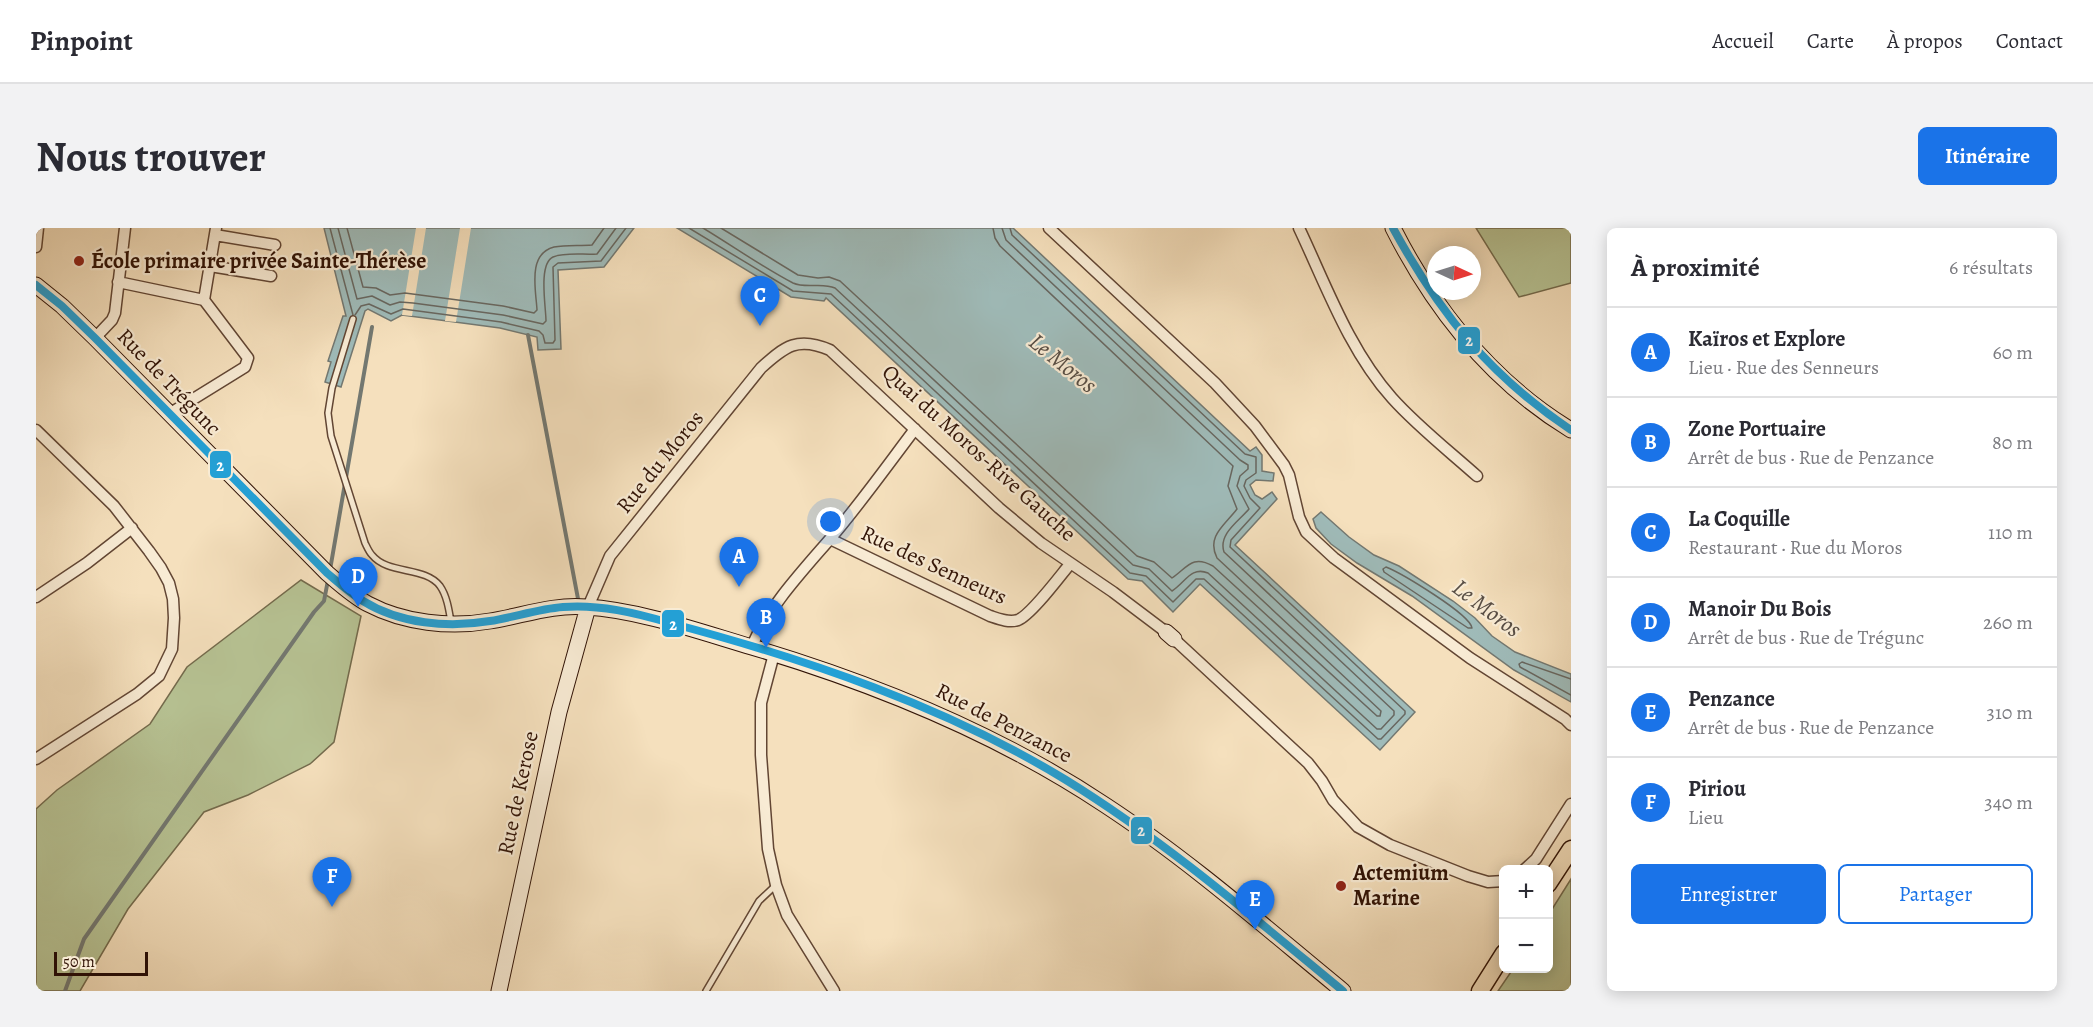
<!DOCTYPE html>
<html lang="fr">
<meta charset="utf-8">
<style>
body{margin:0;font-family:Alegreya,serif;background:#f2f2f3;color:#2b2b33}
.controls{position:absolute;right:18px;bottom:18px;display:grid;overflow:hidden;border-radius:9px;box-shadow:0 3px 15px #0003}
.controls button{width:54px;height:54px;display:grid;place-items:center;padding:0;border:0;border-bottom:2px solid #e1e1e2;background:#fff;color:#2b2b33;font:30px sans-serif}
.compass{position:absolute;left:1391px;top:18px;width:54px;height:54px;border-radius:50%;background:#fff;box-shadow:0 3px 15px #0003;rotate:94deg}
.scale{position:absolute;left:18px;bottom:15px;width:94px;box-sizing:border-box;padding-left:6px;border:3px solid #311306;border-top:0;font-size:16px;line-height:21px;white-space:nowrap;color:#311306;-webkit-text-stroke:4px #f8ebd4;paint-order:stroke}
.you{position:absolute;left:795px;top:294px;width:21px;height:21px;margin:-15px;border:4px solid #fff;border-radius:50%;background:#1a73e8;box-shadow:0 0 0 9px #1a73e833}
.badge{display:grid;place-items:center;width:39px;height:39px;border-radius:50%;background:#1a73e8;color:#fff;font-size:20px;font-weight:700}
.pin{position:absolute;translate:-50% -50px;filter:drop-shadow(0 2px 3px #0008)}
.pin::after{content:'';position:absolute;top:32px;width:21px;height:18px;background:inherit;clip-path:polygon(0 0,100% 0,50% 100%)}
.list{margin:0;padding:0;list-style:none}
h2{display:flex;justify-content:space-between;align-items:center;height:78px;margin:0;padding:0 24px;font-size:26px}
h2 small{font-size:20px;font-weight:400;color:#7c7c81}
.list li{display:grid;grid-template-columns:39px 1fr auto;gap:18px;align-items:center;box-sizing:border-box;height:90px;padding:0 24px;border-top:2px solid #e1e1e2}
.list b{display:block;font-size:22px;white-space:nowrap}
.list p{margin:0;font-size:20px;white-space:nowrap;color:#7c7c81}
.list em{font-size:20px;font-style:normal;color:#7c7c81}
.actions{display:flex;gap:12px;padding:18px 24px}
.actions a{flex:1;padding:14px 0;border:2px solid #1a73e8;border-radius:9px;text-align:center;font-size:21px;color:#1a73e8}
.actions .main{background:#1a73e8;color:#fff}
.map{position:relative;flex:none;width:1535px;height:763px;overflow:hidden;border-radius:9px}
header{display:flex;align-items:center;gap:36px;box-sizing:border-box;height:84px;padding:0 30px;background:#fff;border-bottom:2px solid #e1e1e2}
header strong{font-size:28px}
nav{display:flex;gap:33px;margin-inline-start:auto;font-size:21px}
.intro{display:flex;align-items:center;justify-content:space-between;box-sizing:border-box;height:144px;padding:0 36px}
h1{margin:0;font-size:42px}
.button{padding:15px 27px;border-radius:9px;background:#1a73e8;color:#fff;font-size:21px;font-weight:700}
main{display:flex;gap:36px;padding:0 36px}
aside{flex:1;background:#fff;border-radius:9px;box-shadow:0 3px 15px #0003}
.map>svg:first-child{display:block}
.green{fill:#b7c394;stroke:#746b4d;stroke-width:1.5}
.water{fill:#9fbbb9;stroke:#737871;stroke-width:1.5}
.pier{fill:#f5e0bd}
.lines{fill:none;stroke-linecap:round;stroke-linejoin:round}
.shore{stroke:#686760;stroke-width:1.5}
.stream{stroke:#737871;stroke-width:4}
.lane-casing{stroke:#624634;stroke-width:8}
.street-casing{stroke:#624634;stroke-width:13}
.secondary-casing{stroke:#311306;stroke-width:17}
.primary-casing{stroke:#311306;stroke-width:19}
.lane{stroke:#f8ebd4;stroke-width:5}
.street{stroke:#f8ebd4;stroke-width:10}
.secondary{stroke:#f8ebd4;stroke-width:15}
.primary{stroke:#f5e0bd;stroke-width:16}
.bus-1-casing{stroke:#f8ebd4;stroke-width:12}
.bus-1{stroke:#24a0d5;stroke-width:8}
.poi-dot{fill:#8f2418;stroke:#f8ebd4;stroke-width:2}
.labels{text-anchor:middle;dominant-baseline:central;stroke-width:4.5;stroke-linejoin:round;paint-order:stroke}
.poi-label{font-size:22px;font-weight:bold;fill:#311306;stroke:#f8ebd4;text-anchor:start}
.street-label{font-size:22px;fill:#311306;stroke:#f8ebd4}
.water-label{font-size:24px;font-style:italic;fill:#584e45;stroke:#f8ebd4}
.line-badge{stroke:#f8ebd4;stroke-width:2}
.badge-label{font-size:16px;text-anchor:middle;font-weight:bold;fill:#fff}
</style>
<header>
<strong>Pinpoint</strong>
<nav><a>Accueil</a><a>Carte</a><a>À propos</a><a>Contact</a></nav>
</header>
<div class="intro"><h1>Nous trouver</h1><a class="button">Itinéraire</a></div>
<main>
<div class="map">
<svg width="1535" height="763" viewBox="0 0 1535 763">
<rect width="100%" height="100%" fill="#f5e0bd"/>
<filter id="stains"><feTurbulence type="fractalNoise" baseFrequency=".00333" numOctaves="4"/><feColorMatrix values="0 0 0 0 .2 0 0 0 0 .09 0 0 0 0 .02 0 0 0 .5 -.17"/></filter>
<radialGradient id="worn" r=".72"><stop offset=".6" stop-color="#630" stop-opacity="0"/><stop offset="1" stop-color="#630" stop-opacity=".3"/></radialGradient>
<path class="green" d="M1440 0H1535V55L1483 69Z
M265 352 325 388 298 514 274 536 212 567 168 584 92 681 44 763H0V581L21 562 114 496 151 439Z
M1535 651V763H1462L1477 741 1512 740 1513 686Z"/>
<path class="water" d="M288 0H598L568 39 522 42 525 121 502 122 501 109 464 100 366 87 355 93 332 81 329 83 305 159 289 154 295 134 292 133 307 88H310Z
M641 0H977L1214 223 1220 219 1226 227V243L1238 245 1237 253 1220 252 1214 257 1219 267 1226 271 1236 264 1241 271 1199 317 1379 484 1344 522 1164 356 1137 384 1106 353 1092 351 790 70 788 73 755 69Z
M1285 284 1313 309 1338 327 1363 338 1417 373 1439 390 1456 408 1479 424 1535 446V474L1478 442 1376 368 1321 335 1295 316 1280 300 1277 291Z"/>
<path class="pier" d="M380 0H390L376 88 366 87Z
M424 0H435L420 94 409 93Z"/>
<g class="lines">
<path class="shore" d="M294 0 317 87
M302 0 321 71 336 68 354 77 364 74 377 75 467 87 507 96 510 93C510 79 502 36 517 29 529 24 548 27 561 26L580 0
M311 0 327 59 340 60 354 67 369 65 467 78 498 85 501 82C500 62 491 26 518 19 530 17 543 18 556 17L568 0
M653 0 757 63 795 66 1094 345 1110 348 1137 374 1160 351H1168L1342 511H1345L1369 486V483L1194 319 1195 312 1224 280 1214 270 1208 258 1210 252 1220 245V229L1209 226 976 7 974 0
M667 0C697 18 726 39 757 55 770 61 786 54 799 60L1097 337 1113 341 1136 363C1149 355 1155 338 1172 345L1341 501H1345L1358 487V483L1188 324C1182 306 1203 293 1213 281L1201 258 1204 248 1212 241V237L1204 232 970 12 966 0
M685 0 762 47 782 50 793 49 804 53 1101 328 1118 334 1136 350C1151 340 1156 326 1177 338L1341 488H1344L1345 483 1181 330C1170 308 1189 297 1201 281L1192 258 1197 238 964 18 959 10 957 0
M319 87 325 78 333 76 355 86 367 81 465 94 503 103 507 107 509 115H517L519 112 517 39 522 35 565 33 590 0
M1350 339C1365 345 1434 386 1436 400H1432L1348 344 1347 341Z
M1535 451 1486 434 1483 436 1484 439 1535 467"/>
<path class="stream" d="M492 107 543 376
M294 342 336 99
M29 763 48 711 278 384 288 373 292 352"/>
<g class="lane-casing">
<path id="lane" d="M317 91 296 160 292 185 295 208 329 315C331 319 333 324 336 327 352 347 389 338 404 358 411 368 413 382 415 394
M670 763 723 673 740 657"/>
</g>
<g class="street-casing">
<path id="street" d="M1013 0 1179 155 1219 198 1248 237 1253 247 1263 289 1270 304 1298 330 1434 430 1529 491 1535 497
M1263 0C1290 57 1313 122 1356 170 1381 198 1413 223 1441 248
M179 7 239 17
M0 19 2 0
M174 38 235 48
M82 54 168 72 212 130 209 139 133 186
M168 72 180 0
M59 110 76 92 79 85 89 0
M0 202 78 278 113 323 125 340 133 355 137 371 138 390 136 421 123 448 101 466 0 531
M794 311 954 388C963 391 973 395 982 392 995 387 1024 348 1034 336
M0 369 51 335 96 300
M552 379 574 328 725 140C749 118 762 108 794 122L963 280 1005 315 1077 364 1130 404
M1138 411 1272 535 1286 553 1297 572 1322 599 1354 617 1432 648 1452 654 1468 653
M716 419C728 384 769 340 794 311 824 276 851 238 879 201
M738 426 725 475V527L732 621 740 657 751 687 798 763
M1488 642 1500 631 1535 576"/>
</g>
<g class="secondary-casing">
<path id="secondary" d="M1357 0C1398 81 1456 154 1535 202
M0 57 26 78 59 110 291 345C304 356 317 368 332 376 368 395 414 400 454 393 486 388 517 376 550 379 603 382 665 404 716 419 840 456 961 505 1069 577 1153 632 1229 699 1307 763
M1130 404 1138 411
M463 763 523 484 552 379"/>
</g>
<g class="primary-casing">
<path id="primary" d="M1512 656 1535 621
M1444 763 1468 725"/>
</g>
<use href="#lane" class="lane"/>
<use href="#street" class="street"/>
<use href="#secondary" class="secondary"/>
<use href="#primary" class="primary"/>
<g class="bus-1-casing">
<path id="bus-1" d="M1357 0C1404 86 1453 147 1535 202
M0 57 26 78 59 110 291 345C303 355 314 365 327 373 364 396 412 400 454 393 479 389 502 381 527 379 563 376 600 385 634 395 770 431 909 478 1030 552 1129 613 1217 689 1307 763"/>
</g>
<use href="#bus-1" class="bus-1"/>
</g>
<g class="poi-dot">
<circle cx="43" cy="33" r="6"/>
<circle cx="1305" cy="658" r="6"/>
</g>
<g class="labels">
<g class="poi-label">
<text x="55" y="33">École primaire privée Sainte-Thérèse</text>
<text x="1317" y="645">Actemium<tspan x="1317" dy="25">Marine</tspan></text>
</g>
<g class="street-label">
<text transform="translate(133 154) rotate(46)">Rue de Trégunc</text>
<text transform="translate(943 225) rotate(42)">Quai du Moros-Rive Gauche</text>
<text transform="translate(624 234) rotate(-51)">Rue du Moros</text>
<text transform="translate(898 337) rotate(25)">Rue des Senneurs</text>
<text transform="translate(968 495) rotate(27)">Rue de Penzance</text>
<text transform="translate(482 565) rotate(-78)">Rue de Kerose</text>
</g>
<g class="water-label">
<text transform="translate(1027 135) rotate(39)">Le Moros</text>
<text transform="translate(1451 380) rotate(37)">Le Moros</text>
</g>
</g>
<g class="line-badge">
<rect x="1421" y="98" width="24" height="29" rx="6" fill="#24a0d5"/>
<rect x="173" y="222" width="23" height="29" rx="6" fill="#24a0d5"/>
<rect x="625" y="381" width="24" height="29" rx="6" fill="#24a0d5"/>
<rect x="1094" y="588" width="23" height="29" rx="6" fill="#24a0d5"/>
</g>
<g class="badge-label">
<text x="1433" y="118">2</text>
<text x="184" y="243">2</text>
<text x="637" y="402">2</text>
<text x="1105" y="608">2</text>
</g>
<rect width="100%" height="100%" filter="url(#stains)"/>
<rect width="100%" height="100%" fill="url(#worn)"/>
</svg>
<div class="controls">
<button>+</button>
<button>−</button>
</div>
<svg class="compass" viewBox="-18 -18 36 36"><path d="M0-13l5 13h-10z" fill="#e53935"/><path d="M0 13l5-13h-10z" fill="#7c7c81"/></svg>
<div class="scale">50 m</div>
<div class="you"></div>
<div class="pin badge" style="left:703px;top:359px">A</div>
<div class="pin badge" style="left:730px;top:420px">B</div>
<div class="pin badge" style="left:724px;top:98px">C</div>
<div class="pin badge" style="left:322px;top:379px">D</div>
<div class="pin badge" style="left:1219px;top:702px">E</div>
<div class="pin badge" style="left:296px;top:679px">F</div>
</div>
<aside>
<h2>À proximité<small>6 résultats</small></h2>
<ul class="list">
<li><span class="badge">A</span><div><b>Kaïros et Explore</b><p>Lieu · Rue des Senneurs</p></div><em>60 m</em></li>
<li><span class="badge">B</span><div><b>Zone Portuaire</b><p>Arrêt de bus · Rue de Penzance</p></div><em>80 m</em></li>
<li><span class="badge">C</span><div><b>La Coquille</b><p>Restaurant · Rue du Moros</p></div><em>110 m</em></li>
<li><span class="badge">D</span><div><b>Manoir Du Bois</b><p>Arrêt de bus · Rue de Trégunc</p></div><em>260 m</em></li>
<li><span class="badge">E</span><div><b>Penzance</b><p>Arrêt de bus · Rue de Penzance</p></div><em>310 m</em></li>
<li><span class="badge">F</span><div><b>Piriou</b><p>Lieu</p></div><em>340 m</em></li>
</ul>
<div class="actions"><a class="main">Enregistrer</a><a>Partager</a></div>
</aside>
</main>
